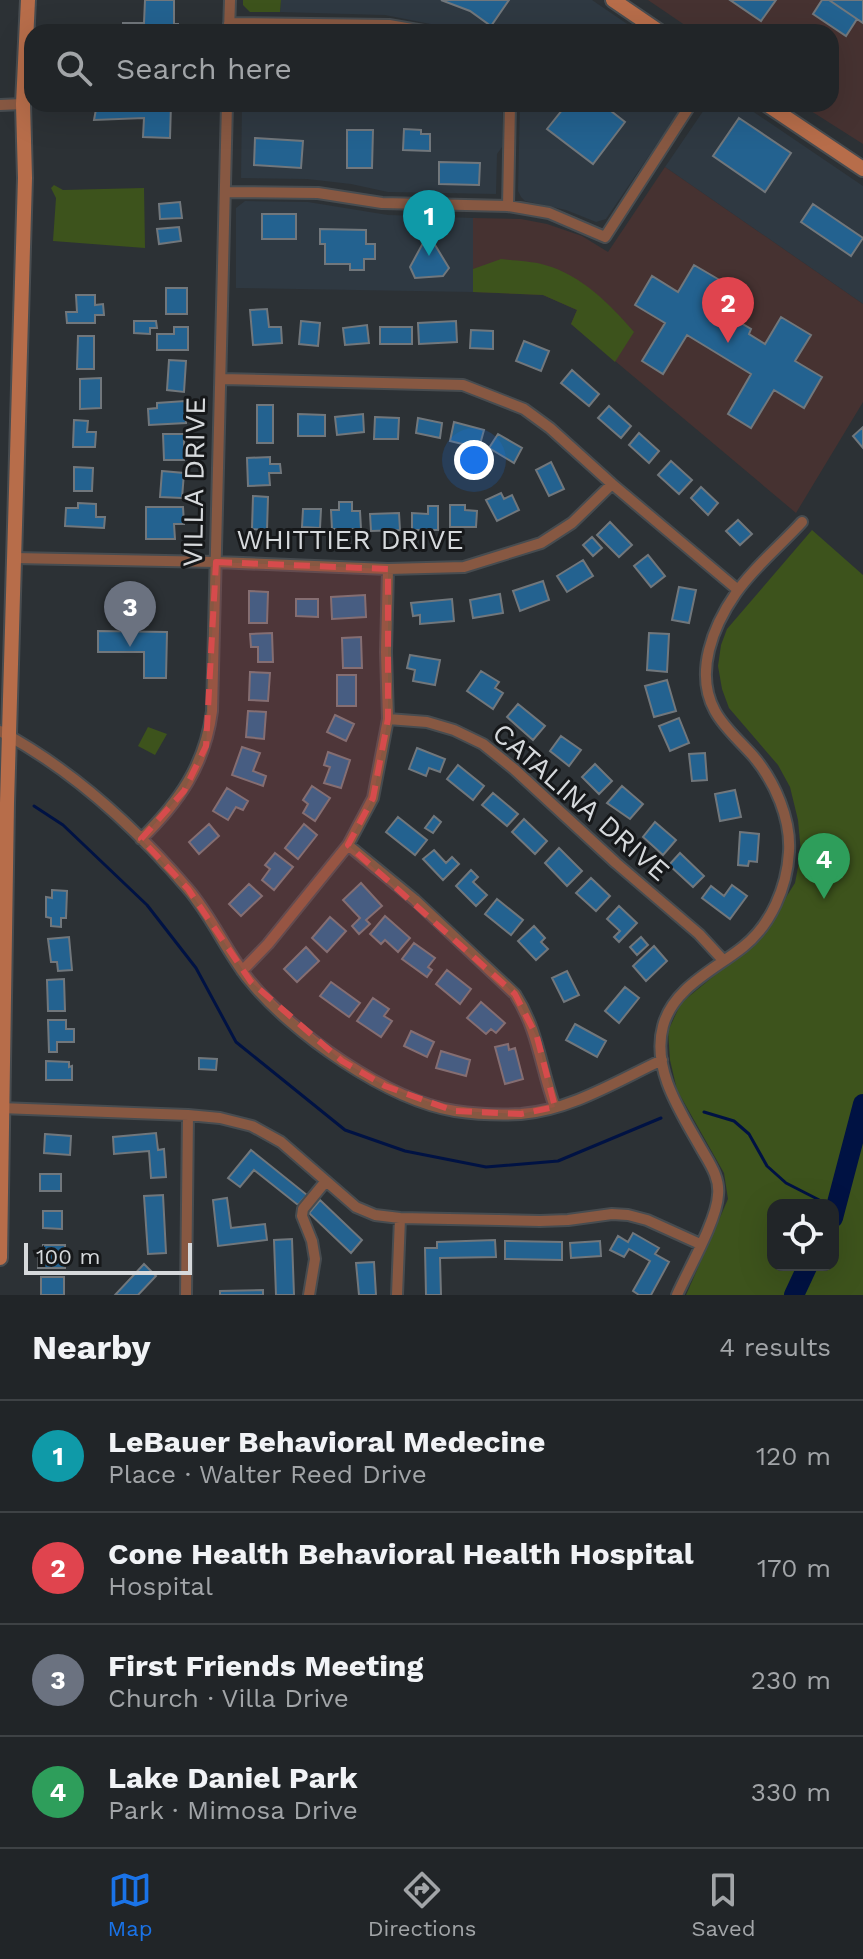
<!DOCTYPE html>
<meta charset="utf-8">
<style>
body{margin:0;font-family:"Work Sans",sans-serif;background:#292d30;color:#f1f3f6}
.controls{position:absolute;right:24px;bottom:24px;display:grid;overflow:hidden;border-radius:16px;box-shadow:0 8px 32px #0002}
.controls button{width:72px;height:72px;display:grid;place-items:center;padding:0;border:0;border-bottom:2px solid #3e4245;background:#212528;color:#f1f3f6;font:40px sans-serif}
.scale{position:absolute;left:24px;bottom:20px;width:168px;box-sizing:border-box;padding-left:8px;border:4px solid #d6d9dc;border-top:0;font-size:22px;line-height:28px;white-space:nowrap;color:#d6d9dc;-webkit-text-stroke:6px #16181a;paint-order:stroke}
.you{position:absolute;left:474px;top:460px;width:28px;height:28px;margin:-20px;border:6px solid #fff;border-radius:50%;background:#1a73e8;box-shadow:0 0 0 12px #1a73e833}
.badge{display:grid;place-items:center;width:52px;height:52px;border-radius:50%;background:#1a73e8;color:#fff;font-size:26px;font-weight:700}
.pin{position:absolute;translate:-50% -66px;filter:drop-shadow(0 2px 4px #0008)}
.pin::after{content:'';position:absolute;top:42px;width:28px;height:24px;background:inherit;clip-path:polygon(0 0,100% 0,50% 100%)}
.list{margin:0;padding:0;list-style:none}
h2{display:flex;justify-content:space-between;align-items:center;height:104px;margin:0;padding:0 32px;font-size:34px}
h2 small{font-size:26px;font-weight:400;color:#a2a5a8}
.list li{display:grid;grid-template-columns:52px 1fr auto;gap:24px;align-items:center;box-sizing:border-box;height:112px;padding:0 32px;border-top:2px solid #3e4245}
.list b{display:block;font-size:30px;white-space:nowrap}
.list p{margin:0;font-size:26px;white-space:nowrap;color:#a2a5a8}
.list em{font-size:26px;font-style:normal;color:#a2a5a8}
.icon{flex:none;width:44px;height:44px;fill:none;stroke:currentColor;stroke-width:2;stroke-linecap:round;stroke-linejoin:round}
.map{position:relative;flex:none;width:863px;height:1295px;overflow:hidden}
.search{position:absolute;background:#212528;box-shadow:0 8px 32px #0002;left:24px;right:24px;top:24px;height:88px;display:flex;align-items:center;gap:20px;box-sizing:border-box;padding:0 28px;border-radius:24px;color:#a2a5a8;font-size:30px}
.sheet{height:552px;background:#212528}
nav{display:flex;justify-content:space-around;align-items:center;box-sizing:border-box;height:112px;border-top:2px solid #3e4245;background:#212528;font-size:22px;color:#a2a5a8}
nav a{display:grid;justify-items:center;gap:4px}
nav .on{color:#1a73e8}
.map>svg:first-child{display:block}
.built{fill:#2f3942}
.medical{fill:#463231}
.green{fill:#3d531c;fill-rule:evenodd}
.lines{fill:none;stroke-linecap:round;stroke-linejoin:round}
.stream{stroke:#001243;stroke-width:3}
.river{stroke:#001243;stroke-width:20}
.building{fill:#236290;stroke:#71777c;stroke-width:2}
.street-casing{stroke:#474c50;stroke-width:14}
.secondary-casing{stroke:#474c50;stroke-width:18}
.street{stroke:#875842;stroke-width:10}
.secondary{stroke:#b76d4a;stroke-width:14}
.marked{fill:#d64b4c;fill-opacity:0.2;stroke:#d64b4c;stroke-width:6;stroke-dasharray:16 10;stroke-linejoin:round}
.labels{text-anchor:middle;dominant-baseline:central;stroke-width:6;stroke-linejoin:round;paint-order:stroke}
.street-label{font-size:28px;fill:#d6d9dc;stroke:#16181a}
</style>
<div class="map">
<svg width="863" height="1295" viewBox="0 0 863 1295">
<rect width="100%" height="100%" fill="#2c3135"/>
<path class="built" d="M281 0H592L639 32H455L446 27 385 15 280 12Z
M242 104H502V147L497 154 496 194 388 192 351 184 307 179 241 178Z
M520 104H684L606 219 596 222 566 210 525 201 521 197 518 191Z
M708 104H742L863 186V304L665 167Z
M245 201 308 202 388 215 473 218V292L236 288V208Z"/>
<path class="medical" d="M648 0H863V144L800 104H831V32H695Z
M665 167 863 304V402L796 513 571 324 577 310 543 295 473 292V218L521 219 547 224 582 236 608 252Z"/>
<path class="green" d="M243 0H281L280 12H250L243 5Z
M54 185 63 190 144 188 145 248 53 241 56 198 51 188Z
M501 259C515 261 531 261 545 265 581 275 610 304 634 332L615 362 571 324 577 310 543 295 473 292V269Z
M812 530 863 575V1295H686L728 1199 724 1173 677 1090 670 1060 668 1031 681 1003 761 937 795 883 801 852 798 820 790 787 778 765 729 708 722 689 718 666 721 645 727 629ZM773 1205H833V1265H773Z
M148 727 167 734 155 755 138 746Z"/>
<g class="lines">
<path class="stream" d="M34 806 63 825 147 905 196 968 236 1042 345 1130 405 1151 486 1167 558 1161 661 1118
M704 1112 734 1121 749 1134 767 1166 786 1183 829 1205
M833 1207 836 1208"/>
<path class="river" d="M833 1218 863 1104
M794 1295 808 1265"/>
</g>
<path class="building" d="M145 0H174V24H178V32H123V23H144Z
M441 0H509L491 26 470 11Z
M730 0H776L761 21Z
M822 0H829L857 19 846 36 813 14Z
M829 0H863V23L857 19Z
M97 104H171L170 138 143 137 144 118 94 120Z
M567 104H602L625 122 593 164 547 129Z
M739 118 791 153 765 192 713 156Z
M404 129 421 130V134H430V151L403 150Z
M347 130H373L372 168H347Z
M255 138 303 141 301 168 254 165Z
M439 162 480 163 479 185 439 184Z
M180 202 182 218 160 219 159 204Z
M813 204 863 238 851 256 801 222Z
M262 214H296V239H262Z
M179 227 181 241 159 244 157 229Z
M320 229 366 230V244H375V259H364V270H350V264H325V244H320Z
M423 243 435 245 449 268 443 276 415 278 410 267Z
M694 265 723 282 707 309 715 314 717 309 751 329 749 334 765 344 781 317 811 335 795 361 822 377 804 408 774 390 751 428 728 414 751 374 687 335 663 374 642 361 665 323 635 305 652 276 678 292Z
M166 288H187V314H166Z
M76 295H95V305L103 304 104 315H95V323H67L66 312H77Z
M267 309 269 327H281L282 343 253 345 250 310Z
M134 321H156L157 328H150V334L134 333Z
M301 321 320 323 318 346 299 344Z
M456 321 457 342 419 344 418 323Z
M367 325 369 343 345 345 343 328Z
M174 327H188V350H157V334H174Z
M380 327H412V344H380Z
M471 330 493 331V349L470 348Z
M78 336H94V369H77Z
M524 341 549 351 541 371 516 361Z
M169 360 186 361 184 392 167 390Z
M572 370 599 394 589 406 561 383Z
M101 378V408L80 409V379Z
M185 401 186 423 149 425 148 409 157 408V403Z
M257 405H273V443H257Z
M609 406 631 426 621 438 598 418Z
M298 414 325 415V436H298Z
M363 414 364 432 337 435 335 417Z
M375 417 399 418 398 439H374Z
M418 418 442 423 440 438 416 433Z
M74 420 88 421 87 432H96L95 447H73Z
M454 422 484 430 479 448 450 441Z
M863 427V448L853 436Z
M639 433 659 451 649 463 629 445Z
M163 434H184V460H164Z
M498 434 522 448 514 463 489 448Z
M270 457V464H280L281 473H269L270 485 248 486 247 458Z
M671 461 692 480 679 494 658 475Z
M551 462 564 489 549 496 536 470Z
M74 467 93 468 92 491H74Z
M162 471 184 473 182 498 160 497Z
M701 487 718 503 708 515 691 498Z
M501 493 504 499 512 495 519 510 497 521 486 500Z
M253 496 268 497 267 530 252 529Z
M339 502H352V511H360L361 529H332L331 510H339Z
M78 503 96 504V517H105L104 528 65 526 66 508H78Z
M450 505H465V510L477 511 476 527H450Z
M428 506H438V530H412V513L428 514Z
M146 507H183L184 524H174L175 539H146Z
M303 509H321L320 528 302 527Z
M399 513 400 530 371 531 370 514Z
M738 520 752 534 740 545 726 531Z
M610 522 632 545 619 557 597 535Z
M592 537 602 548 593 556 583 545Z
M648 555 665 576 651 587 634 566Z
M583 560 593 576 567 592 557 576Z
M543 581 549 600 520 611 513 591Z
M679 587 696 590 689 623 672 620Z
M249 591 268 592 267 623H249Z
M500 594 503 613 473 618 470 600Z
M365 595 366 617 332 619 331 597Z
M296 599H318V617L296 616Z
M452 599 454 621 420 624V615L413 616 411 603Z
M98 631 167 632 166 678H144V652H98Z
M272 633 273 662H258V647H251L250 634Z
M649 633 669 634 667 672 647 670Z
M361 637 362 668H343L342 638Z
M410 655 440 660 435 685 413 681 415 670 407 668Z
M481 671 499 682 495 688 503 693 493 709 467 691Z
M250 672 270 673 268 701 249 700Z
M337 675H356V706H337Z
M667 680 676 711 654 717 645 686Z
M518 704 545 726 533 740 507 717Z
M248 711 266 712 264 739 246 737Z
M335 715 354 724 346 741 327 732Z
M679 718 689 743 670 751 659 726Z
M561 736 581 750 569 766 550 751Z
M242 747 260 753 253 771 266 776 263 786 232 775Z
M417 748 445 759 440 772 429 768 426 776 409 769Z
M328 752 350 760 341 788 324 783 330 767 324 765Z
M705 753 707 780 692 781 689 754Z
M595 764 612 781 599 794 582 777Z
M458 765 484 786 473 800 447 779Z
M312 786 330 798 315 821 303 813 308 804 303 800Z
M622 786 643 804 630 819 607 803Z
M227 788 248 801 243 810 236 807 228 820 213 811Z
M735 790 741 817 720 821 715 794Z
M493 793 518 814 507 826 482 805Z
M434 816 441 822 433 833 425 828Z
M398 817 427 840 415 855 386 832Z
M524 819 547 841 535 854 512 832Z
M655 822 676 840 663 855 643 837Z
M209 824 219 836 199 854 189 842Z
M304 824 317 835 298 859 285 848Z
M740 832 759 834 757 862 749 861 748 866 738 865Z
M559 848 582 871 567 886 545 863Z
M434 850 446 863 452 857 459 864 443 880 423 859Z
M275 853 293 867 274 890 262 880 270 869 265 865Z
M680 853 704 876 693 887 669 865Z
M471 870 478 877 473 882 487 895 476 906 456 886Z
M591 878 610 896 596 911 576 893Z
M361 883 382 906 366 920 370 924 359 934 352 926 360 918 343 900Z
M249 884 262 896 241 916 229 904Z
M732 885 747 896 730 919 702 898 711 886 724 896Z
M52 890 67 891 66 918H61V927L51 926V918L46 917V897L52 898Z
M497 899 523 920 511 935 485 914Z
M619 906 637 923 619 942 614 937 620 931 607 919Z
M385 916 410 938 398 952 385 940 381 944 370 934Z
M330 917 346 931 327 952 312 938Z
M534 926 545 938 541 942 548 949 536 960 518 941Z
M69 937 72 970 58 971 57 962H51L48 939Z
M641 937 648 945 637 955 630 947Z
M414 943 435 958 428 967 432 970 427 977 402 959Z
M654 946 667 961 646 981 633 966Z
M306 947 319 961 297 982 284 969Z
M447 970 471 989 460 1004 436 984Z
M567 971 579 995 564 1002 552 978Z
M64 979 65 1011H48L47 980Z
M331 982 360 1003 349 1017 320 996Z
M625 987 639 998 619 1023 605 1011Z
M373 998 389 1009 384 1016 392 1021 381 1037 357 1021Z
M481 1002 505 1023 496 1033 491 1029 486 1034 467 1018Z
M48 1020H66V1029H74V1042H57V1052H49Z
M575 1024 606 1041 597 1057 566 1040Z
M411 1031 434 1042 427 1057 404 1046Z
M508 1044 509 1050 515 1048 523 1079 505 1084 495 1047Z
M441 1051 470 1060 466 1076 436 1068Z
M199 1058 217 1059 216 1070 199 1069Z
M46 1061 69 1062V1067L72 1066V1080H46Z
M156 1133 158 1150 164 1149 166 1177 151 1178 149 1151 114 1154 113 1137Z
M45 1134 71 1136 70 1155 44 1153Z
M251 1150 307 1195 298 1205 254 1170 240 1187 228 1178Z
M40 1174H61V1191H40Z
M163 1195 166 1253 148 1254 144 1196Z
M227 1198 231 1228 265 1224 267 1240 218 1246 213 1200Z
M320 1200 362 1240 351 1253 309 1213Z
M43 1211H62V1229L43 1228Z
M633 1233 659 1248 655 1254 669 1262 651 1295H639L633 1291 650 1261 629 1249 624 1257 610 1250 618 1236 628 1242Z
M292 1239 294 1295H276L274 1240Z
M495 1240 496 1257 440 1258 441 1295H426L425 1248H437V1242Z
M505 1241 562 1242V1260L505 1259Z
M600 1241 601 1256 571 1258 570 1243Z
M43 1245H65V1268H38V1253L43 1252Z
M374 1262 376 1295H359L356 1263Z
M144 1264 156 1276 138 1295H115Z
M41 1277H64V1295H41Z
M263 1290V1295H220V1291Z"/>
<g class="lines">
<g class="street-casing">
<path id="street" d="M229 23 389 25 429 32
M229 32 230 0
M0 105 23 104
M225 192 318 193 382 203 508 206 549 213 605 237 691 104
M508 206 510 104
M221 379 463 385 524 409 550 428 612 484 738 590
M14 558 216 562 388 569 464 567 541 543 572 523 612 484
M388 719 427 722 454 730 483 744 514 769 616 863 699 934 723 960
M0 731C73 770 135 827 188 889 212 917 226 951 249 980 292 1033 387 1100 455 1111 475 1114 501 1115 521 1114 571 1110 617 1081 662 1060
M141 839C179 802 205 765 212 711L227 104
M348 845 415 900 515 994C539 1032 540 1066 555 1107
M242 971 268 944 348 845 373 798 388 719 386 652 388 569
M0 1108 188 1115 220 1118 252 1126 281 1142 356 1207 375 1215 400 1218 540 1221 568 1220 612 1214 628 1215 647 1220 700 1244
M186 1295 188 1115
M309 1295 315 1259 312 1241 302 1216 303 1209 326 1181
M397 1295 400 1218
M677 1295C688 1270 717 1220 718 1195 720 1178 710 1164 702 1150 682 1114 651 1070 663 1026 673 988 714 970 743 947 771 925 787 887 789 852 791 819 775 782 754 757 741 742 724 728 715 711 694 673 713 626 736 593 754 567 781 545 802 522"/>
</g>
<g class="secondary-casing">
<path id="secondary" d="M613 0 660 32
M766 104 863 169
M0 1258 7 803 25 178 23 104 28 0"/>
</g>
<use href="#street" class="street"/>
<use href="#secondary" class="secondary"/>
</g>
<path class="marked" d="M216 562 388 569V719L373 798 348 845 515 994 537 1037 555 1107 521 1114 454 1111 385 1086 342 1061 251 982 188 889 141 839 184 791 206 746Z"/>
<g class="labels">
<g class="street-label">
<text transform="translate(194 482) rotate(-89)">VILLA DRIVE</text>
<text x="350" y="539">WHITTIER DRIVE</text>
<text transform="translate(581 802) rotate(41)">CATALINA DRIVE</text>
</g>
</g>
</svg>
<div class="controls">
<button><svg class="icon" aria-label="locate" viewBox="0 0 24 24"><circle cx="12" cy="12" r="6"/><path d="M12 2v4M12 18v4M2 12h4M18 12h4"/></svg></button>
</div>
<div class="scale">100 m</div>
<div class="you"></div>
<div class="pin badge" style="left:429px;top:256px;background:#0f9aa8">1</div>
<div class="pin badge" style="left:728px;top:343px;background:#e0444e">2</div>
<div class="pin badge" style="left:130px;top:647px;background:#6b7280">3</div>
<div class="pin badge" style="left:824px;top:899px;background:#2e9e5b">4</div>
<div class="search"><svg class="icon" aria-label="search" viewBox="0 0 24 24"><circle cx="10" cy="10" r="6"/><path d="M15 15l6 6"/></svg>Search here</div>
</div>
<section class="sheet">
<h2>Nearby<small>4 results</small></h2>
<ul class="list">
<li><span class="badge" style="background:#0f9aa8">1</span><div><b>LeBauer Behavioral Medecine</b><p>Place · Walter Reed Drive</p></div><em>120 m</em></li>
<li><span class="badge" style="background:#e0444e">2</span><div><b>Cone Health Behavioral Health Hospital</b><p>Hospital</p></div><em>170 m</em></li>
<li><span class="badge" style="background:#6b7280">3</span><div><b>First Friends Meeting</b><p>Church · Villa Drive</p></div><em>230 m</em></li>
<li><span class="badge" style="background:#2e9e5b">4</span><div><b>Lake Daniel Park</b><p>Park · Mimosa Drive</p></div><em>330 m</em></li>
</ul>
</section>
<nav>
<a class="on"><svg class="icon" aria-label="map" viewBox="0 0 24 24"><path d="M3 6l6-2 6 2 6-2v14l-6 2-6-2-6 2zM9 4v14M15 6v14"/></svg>Map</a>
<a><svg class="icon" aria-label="directions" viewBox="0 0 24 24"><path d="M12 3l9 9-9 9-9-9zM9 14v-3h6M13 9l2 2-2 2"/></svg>Directions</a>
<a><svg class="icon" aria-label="saved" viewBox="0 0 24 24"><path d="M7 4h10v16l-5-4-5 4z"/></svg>Saved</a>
</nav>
